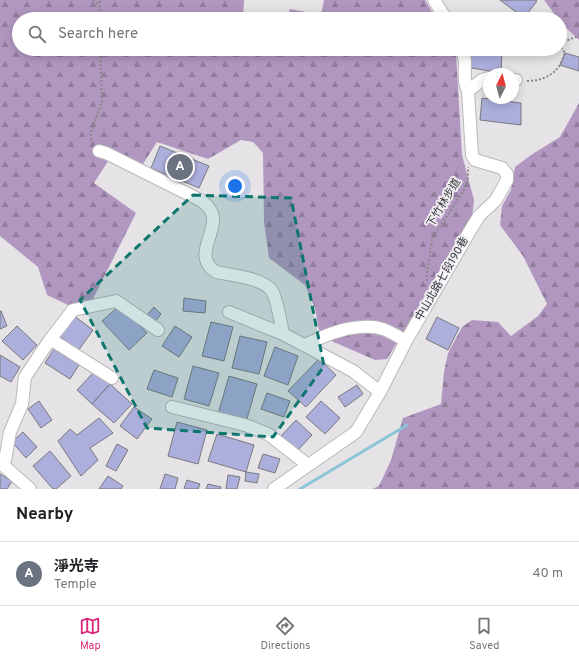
<!DOCTYPE html>
<meta charset="utf-8">
<style>
body{margin:0;font-family:Overpass,"Noto Sans TC",sans-serif;background:#f2f2f2;color:#202124}
.compass{position:absolute;left:483px;top:68px;width:36px;height:36px;border-radius:50%;background:#fff;box-shadow:0 2px 10px #0003;rotate:6deg}
.you{position:absolute;left:235px;top:186px;width:14px;height:14px;margin:-10px;border:3px solid #fff;border-radius:50%;background:#1a73e8;box-shadow:0 0 0 6px #1a73e833}
.badge{display:grid;place-items:center;width:26px;height:26px;border-radius:50%;background:#db2777;color:#fff;font-size:13px;font-weight:700}
.pin{position:absolute;translate:-50% -50%;border:2px solid #fff;box-shadow:0 1px 4px #0006}
.list{margin:0;padding:0;list-style:none}
h2{display:flex;justify-content:space-between;align-items:center;height:52px;margin:0;padding:0 16px;font-size:17px}
h2 small{font-size:13px;font-weight:400;color:#757577}
.list li{display:grid;grid-template-columns:26px 1fr auto;gap:12px;align-items:center;box-sizing:border-box;height:64px;padding:0 16px;border-top:1px solid #e0e0e0}
.list b{display:block;font-size:15px;white-space:nowrap}
.list p{margin:0;font-size:13px;white-space:nowrap;color:#757577}
.list em{font-size:13px;font-style:normal;color:#757577}
.icon{flex:none;width:22px;height:22px;fill:none;stroke:currentColor;stroke-width:2;stroke-linecap:round;stroke-linejoin:round}
.map{position:relative;flex:none;width:579px;height:489px;overflow:hidden}
.search{position:absolute;background:#fff;box-shadow:0 2px 10px #0003;left:12px;right:12px;top:12px;height:44px;display:flex;align-items:center;gap:10px;box-sizing:border-box;padding:0 14px;border-radius:22px;color:#757577;font-size:15px}
.sheet{height:116px;background:#fff}
nav{display:flex;justify-content:space-around;align-items:center;box-sizing:border-box;height:56px;border-top:1px solid #e0e0e0;background:#fff;font-size:11px;color:#757577}
nav a{display:grid;justify-items:center;gap:2px}
nav .on{color:#db2777}
.map>svg:first-child{display:block}
.forest{fill:url(#forest-firs)}
.lines{fill:none;stroke-linecap:round;stroke-linejoin:round}
.stream{stroke:#8bc5d7;stroke-width:3}
.building{fill:#acaedb;stroke:#79797d}
.minor-casing{stroke:#bab7bb;stroke-width:14}
.path{stroke:#8a878a;stroke-width:2;stroke-dasharray:2 2;stroke-linecap:butt}
.minor{stroke:#fff;stroke-width:12}
.marked{fill:#0f766e;fill-opacity:0.2;stroke:#0f766e;stroke-width:3;stroke-dasharray:8 5;stroke-linejoin:round}
.labels{text-anchor:middle;dominant-baseline:central;stroke-width:3.5;stroke-linejoin:round;paint-order:stroke}
.street-label{font-size:11px;fill:#373537;stroke:#f3f0f5}
</style>
<div class="map">
<svg width="579" height="489" viewBox="0 0 579 489">
<defs>
<pattern id="forest-firs" width="22" height="20" patternUnits="userSpaceOnUse"><rect width="22" height="20" fill="#b197bf"/><path d="M5 1l3.5 6h-7zM16 11l3.5 6h-7z" fill="#917c9c"/></pattern>
</defs>
<rect width="100%" height="100%" fill="#e6e3e7"/>
<path class="forest" d="M0 0H244L243 19H19V49H454L456 53 462 155 474 200 472 218 387 359 375 360 320 336 315 308 305 285 269 258 264 222 263 153 253 142 241 140 208 159 157 142 143 164 114 152 94 183 136 213 93 299 68 305 47 295 38 267 0 236Z
M324 0H425L436 19H286L290 9 321 15Z
M544 0H579V40L560 22V19H558Z
M579 103V489H372L379 486 391 460 403 418 441 404 444 372 448 353 462 327 472 320 498 322 511 336 538 316 547 304 523 256 500 225 502 206 511 190 515 167 531 155 560 137Z"/>
<g class="lines">
<path class="stream" d="M300 489 407 425"/>
</g>
<path class="building" d="M500 0H535L537 1 524 18Z
M469 49H480L502 52 501 73 466 67Z
M565 53 579 57V71L560 65Z
M482 98 521 103V125L480 120Z
M160 146 209 166 199 188 151 168Z
M184 298 206 301 205 313 183 311Z
M120 305 147 333 129 350 102 321Z
M154 307 161 314 154 323 146 316Z
M0 311H1L7 326 0 329Z
M73 315 93 330 78 351 58 335Z
M437 317 459 328 448 350 426 339Z
M211 322 233 327 224 361 202 356Z
M17 326 37 345 23 360 2 341Z
M175 326 192 337 179 357 162 346Z
M240 336 267 342 259 374 232 368Z
M275 347 298 356 288 385 264 376Z
M54 349 79 365 70 379 45 363Z
M0 355 20 367 11 382 0 376Z
M319 359 336 375 306 407 288 391Z
M193 366 219 373 209 406 184 399Z
M154 370 178 378 172 397 147 389Z
M95 371 110 384 92 404 77 390Z
M229 376 257 384 246 422 218 414Z
M110 384 132 404 114 423 92 404Z
M357 385 363 394 345 407 338 397Z
M267 393 290 401 284 417 261 409Z
M39 401 52 420 41 428 28 409Z
M321 401 340 418 325 434 306 417Z
M134 407 152 419 137 439 120 426Z
M99 418 113 433 90 448 98 460 81 476 58 441 70 429 77 435Z
M296 420 312 435 296 452 280 437Z
M177 422 207 430 198 464 168 456Z
M23 432 37 447 26 458 12 442Z
M217 434 254 445 246 472 208 461Z
M117 444 128 450 116 471 106 466Z
M50 451 71 476 56 489H53L33 466Z
M263 454 280 459 275 473 258 468Z
M246 472 259 474 257 483 245 481Z
M0 474 12 481 7 489H0Z
M165 474 178 478 175 489H160Z
M228 475 240 477 237 489H226Z
M108 476 123 486 121 489H99Z
M187 480 200 484 198 489H184Z
M208 484 221 487V489H206Z"/>
<g class="lines">
<g class="minor-casing">
<path id="minor" d="M434 0 446 19
M513 80H516
M468 91 482 80 489 78
M99 151 106 153 202 201C207 205 212 210 213 217 215 236 193 257 216 272 231 275 263 278 272 291 277 299 281 324 283 334
M229 312 283 334 353 371 380 392
M49 341 55 342 112 378
M304 345C315 341 325 335 336 332 350 327 370 325 383 329 391 332 399 337 406 341
M172 407 245 425 268 434 308 465
M30 489 4 466 10 432 22 404 25 377 49 341 73 310 116 301 158 330
M274 489 356 432 380 392 406 341 471 229 479 216 496 200 507 180V174L502 168 475 160 472 155 468 91C463 81 465 72 465 62 465 58 463 53 462 49"/>
</g>
<path class="path" d="M93 0 99 5
M528 18 530 19
M99 19 100 0
M560 43 576 37 579 34
M527 81C540 81 553 76 560 65 562 61 564 56 565 53L560 45
M92 144 91 138V132L102 102 100 49
M427 281V274L432 239 464 190 468 178V167"/>
<use href="#minor" class="minor"/>
</g>
<path class="marked" d="M193 195 291 198 324 366 273 437 147 428 80 300Z"/>
<g class="labels">
<g class="street-label">
<text transform="translate(444 203) rotate(-59)">下竹林步道</text>
<text transform="translate(442 279) rotate(-60)">中山北路七段190巷</text>
</g>
</g>
</svg>
<svg class="compass" viewBox="-18 -18 36 36"><path d="M0-13l5 13h-10z" fill="#e53935"/><path d="M0 13l5-13h-10z" fill="#757577"/></svg>
<div class="you"></div>
<div class="pin badge" style="left:180px;top:167px;background:#6b7280">A</div>
<div class="search"><svg class="icon" aria-label="search" viewBox="0 0 24 24"><circle cx="10" cy="10" r="6"/><path d="M15 15l6 6"/></svg>Search here</div>
</div>
<section class="sheet">
<h2>Nearby<small></small></h2>
<ul class="list">
<li><span class="badge" style="background:#6b7280">A</span><div><b>淨光寺</b><p>Temple</p></div><em>40 m</em></li>
</ul>
</section>
<nav>
<a class="on"><svg class="icon" aria-label="map" viewBox="0 0 24 24"><path d="M3 6l6-2 6 2 6-2v14l-6 2-6-2-6 2zM9 4v14M15 6v14"/></svg>Map</a>
<a><svg class="icon" aria-label="directions" viewBox="0 0 24 24"><path d="M12 3l9 9-9 9-9-9zM9 14v-3h6M13 9l2 2-2 2"/></svg>Directions</a>
<a><svg class="icon" aria-label="saved" viewBox="0 0 24 24"><path d="M7 4h10v16l-5-4-5 4z"/></svg>Saved</a>
</nav>
